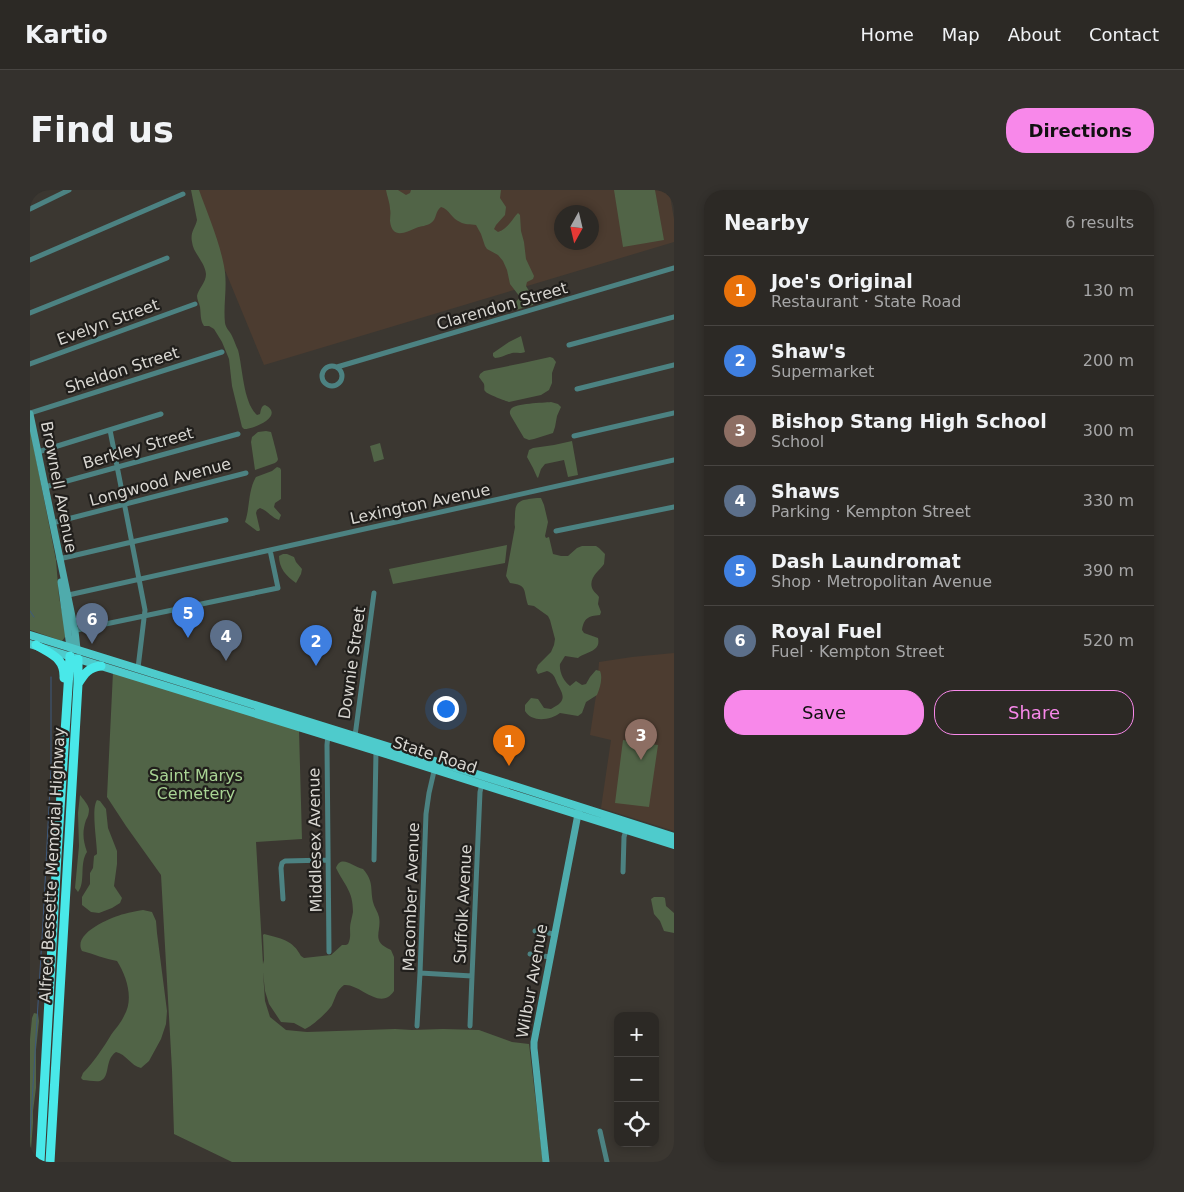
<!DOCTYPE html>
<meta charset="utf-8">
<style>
body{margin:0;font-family:"DejaVu Sans",sans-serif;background:#34312d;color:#f1f3f6}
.controls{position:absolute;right:15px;bottom:15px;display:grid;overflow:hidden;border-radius:10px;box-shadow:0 2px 8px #0003}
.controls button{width:45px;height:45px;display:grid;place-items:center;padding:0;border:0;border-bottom:1px solid #484542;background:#2c2925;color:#f1f3f6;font:25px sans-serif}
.compass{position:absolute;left:524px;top:15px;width:45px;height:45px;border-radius:50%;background:#2c2925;box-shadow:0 2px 8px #0003;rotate:188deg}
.you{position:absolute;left:415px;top:518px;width:18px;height:18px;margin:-12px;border:4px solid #fff;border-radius:50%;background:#1a73e8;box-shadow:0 0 0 8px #1a73e833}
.badge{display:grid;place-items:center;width:32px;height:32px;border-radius:50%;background:#f888ea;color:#fff;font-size:16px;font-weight:700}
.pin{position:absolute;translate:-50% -41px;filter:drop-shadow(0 1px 2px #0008)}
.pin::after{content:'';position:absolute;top:26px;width:18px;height:15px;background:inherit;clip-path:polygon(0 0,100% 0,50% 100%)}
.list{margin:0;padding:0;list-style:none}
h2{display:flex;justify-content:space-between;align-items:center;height:65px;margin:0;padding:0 20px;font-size:21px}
h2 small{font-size:16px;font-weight:400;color:#a6a6a7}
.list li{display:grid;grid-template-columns:32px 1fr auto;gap:15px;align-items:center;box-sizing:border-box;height:70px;padding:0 20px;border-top:1px solid #484542}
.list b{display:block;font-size:19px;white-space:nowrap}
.list p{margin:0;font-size:16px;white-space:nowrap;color:#a6a6a7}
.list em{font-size:16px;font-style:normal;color:#a6a6a7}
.actions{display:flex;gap:10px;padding:15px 20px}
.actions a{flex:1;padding:11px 0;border:1px solid #f888ea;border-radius:20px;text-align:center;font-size:18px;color:#f888ea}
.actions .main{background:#f888ea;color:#111}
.icon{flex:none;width:28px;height:28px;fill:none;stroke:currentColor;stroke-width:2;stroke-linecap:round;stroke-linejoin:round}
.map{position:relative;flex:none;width:644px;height:972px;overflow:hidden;border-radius:20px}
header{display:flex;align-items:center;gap:30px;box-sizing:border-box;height:70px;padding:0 25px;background:#2c2925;border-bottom:1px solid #484542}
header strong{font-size:24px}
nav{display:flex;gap:28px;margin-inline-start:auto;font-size:18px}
.intro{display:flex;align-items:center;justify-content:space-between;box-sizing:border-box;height:120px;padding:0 30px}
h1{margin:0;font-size:35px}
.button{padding:12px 22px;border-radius:20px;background:#f888ea;color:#111;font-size:18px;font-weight:700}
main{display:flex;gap:30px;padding:0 30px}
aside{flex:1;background:#2c2925;border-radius:20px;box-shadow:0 2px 8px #0003}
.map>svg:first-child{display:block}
.education{fill:#4c3c30;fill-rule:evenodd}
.green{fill:#516447}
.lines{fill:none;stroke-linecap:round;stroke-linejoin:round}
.stream{stroke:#3e5a7e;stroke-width:1}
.street{stroke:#4c8282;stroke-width:5}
.secondary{stroke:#4fabac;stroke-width:7}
.primary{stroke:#4ecbcc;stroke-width:8}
.highway{stroke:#49e8e9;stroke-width:9}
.labels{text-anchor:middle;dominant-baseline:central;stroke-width:4.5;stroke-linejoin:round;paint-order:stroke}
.street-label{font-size:16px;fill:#d9d7d2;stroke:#211f1c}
.park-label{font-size:16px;fill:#a9d494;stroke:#211f1c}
</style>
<header>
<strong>Kartio</strong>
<nav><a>Home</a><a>Map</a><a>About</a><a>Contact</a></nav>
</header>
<div class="intro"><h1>Find us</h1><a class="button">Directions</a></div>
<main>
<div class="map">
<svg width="644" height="972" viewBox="0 0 644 972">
<rect width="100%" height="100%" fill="#3b3731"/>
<path class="education" d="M162 0H639L644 29V52L234 175ZM532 22H562V52H532Z
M644 463V641L571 618 581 550 560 545 567 499 569 472 602 467Z"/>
<path class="green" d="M161 0H169C178 25 189 50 194 76 198 95 193 114 195 133 196 139 200 141 202 146 204 150 206 156 208 160 213 179 213 212 227 225L230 224C231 220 231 216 235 215 255 225 225 239 214 239L212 237 202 196 199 169 192 152 184 139 179 136H174C170 130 171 124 170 117 169 113 167 109 167 106 168 99 176 93 176 84 175 72 163 63 162 52 160 42 165 39 167 30Z
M356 0H368L376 5 380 3 381 0H471L470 8 476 17 475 25 466 35 464 39 468 42C478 39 482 29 488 23L490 25 491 41 494 52 496 69 504 86 503 89 497 92 496 96 504 109 503 115 486 120V112L490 107 480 94 477 80 473 71 468 65 457 59 455 56 451 44 446 35C440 34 435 35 430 32 422 29 419 19 411 17 405 21 407 29 401 33 397 36 391 36 386 38 375 43 362 49 360 31 360 27 361 23 360 19 360 13 357 6 356 0Z
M584 0H625L634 50 593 57Z
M491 146 495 162C490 164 486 162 482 163 475 165 471 168 465 168L463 166V163L479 152Z
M520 167 523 168 526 172 522 183V193L519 200 511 205 479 212C476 211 457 204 456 202 453 200 455 198 454 194 453 192 451 190 449 187L450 184 454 181 493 173Z
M521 212 528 214 531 217 527 226 525 237 523 243 504 249 499 250 494 248 481 226C480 224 479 222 481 219 485 213 513 213 521 212Z
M0 238 26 370 29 407 36 442 35 447 32 451 0 440Z
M236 241 241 242C242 245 248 268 248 269 248 271 246 272 245 273L225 280 221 252 222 247 228 242Z
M542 251 548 285 538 287 534 270 515 274 511 279 508 288 507 287 503 278 497 267 499 260 503 258 524 255Z
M350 253 354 269 344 272 340 256Z
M247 277 250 278 251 280V309L245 313 244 317 251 325 249 330C242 328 238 321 230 318L227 320 226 323 230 340 229 341H227L215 332C220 318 218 300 226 287L242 281Z
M507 308H511L514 315 518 332 515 346 516 348 519 347 523 364 531 366H538L547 358 552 356H566L569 358 575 364 574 374C569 381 557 389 563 400 565 403 567 404 569 407L568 414 571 422 570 425C558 426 554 428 552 440L554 443 568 448C571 462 557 461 548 468L535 466 530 474C529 482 534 492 540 496L546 491 552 495 556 494 560 487 566 480 570 481C573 488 570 498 567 505L556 512 552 523 548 526 530 523C521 530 502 533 495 521V515L501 508 508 509 514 518 521 519C537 511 534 506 527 493 525 487 523 483 517 481L508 484 506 480 508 475 521 462 524 455 525 449 520 430 518 426 504 416 498 415C493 400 498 395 480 393L476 386 485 337C484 333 485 330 485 325 485 309 493 310 507 308Z
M477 355 475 373 363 394 359 379Z
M253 364H257L264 367 266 372 272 379 271 384 266 393C256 386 249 378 249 366Z
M83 482 269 540 272 649 226 652 233 774 234 770 233 745 234 744C250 748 263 750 271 766L274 768 301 765 312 755H316L318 754C321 748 320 744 320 738 320 733 322 728 323 722 323 701 315 696 306 678 311 664 323 677 333 679 344 692 340 697 343 712 344 717 348 722 349 727 352 742 340 751 361 760L364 767V801C350 822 330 793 314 795 306 801 306 807 302 815 299 821 281 837 275 839L264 833 251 832 239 814 235 801 233 782 235 811 240 827 256 840 277 842 365 839 382 840 413 839 449 840 482 852 499 854 513 972H202L144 944 142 880 131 685 96 636 77 607Z
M593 550 628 555 619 617 585 613Z
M50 605C53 609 58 614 59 619 59 623 58 627 56 630 52 642 53 650 57 662 49 674 56 692 48 702L45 698 49 656 48 623Z
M67 610 70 611 76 619 78 638 87 661V674L84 696 92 708 90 713 82 718 69 723 61 722 52 715V707L60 694V683L63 678 64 666 67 664C67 652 61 619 67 610Z
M624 707H633L635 708 636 716 644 723V743L634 741 630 731 624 724 621 709Z
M113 720 122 722 126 731 127 743 137 821 136 834 131 849 119 871 111 878C101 876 96 864 86 862 74 870 81 887 70 891 65 892 58 890 53 890L51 888 53 883C64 872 73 858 81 845 85 839 91 833 94 826 104 809 97 787 87 771 75 769 64 764 52 761 42 743 82 727 94 724 100 722 107 721 113 720Z
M4 823 8 824 9 831 6 860V898L3 921V933L0 972V849L2 828Z"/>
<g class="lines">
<path class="stream" d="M0 421 4 427
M0 945 13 732 21 578V487"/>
<path class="street" d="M0 19 39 0
M0 70 153 4
M0 123 137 68
M539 155 644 127
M0 174 165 114
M292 186a10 10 0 1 1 20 0a10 10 0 1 1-20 0Z
M307 177 644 78
M547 199 644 175
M0 223 192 162
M80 240 115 420 108 478
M544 246 644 223
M8 262 131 224
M15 297 208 244
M22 333 216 283
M526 341 644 317
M29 369 196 330
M34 406 644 270
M42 441 248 398 240 360
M298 545 297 555 299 762
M325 546 344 403
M344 670 346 561
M593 682 594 647 596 640
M253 709 251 678 252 673 255 671 298 670
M505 741 525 744
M500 764 520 767
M390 783 442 786
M387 836 390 783 396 624 399 603 405 577
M440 836 442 786 450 602 452 594
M570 941 577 972"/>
<path class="secondary" d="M0 224 45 441 47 459
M31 392 40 457
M516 972 504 858V852L549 619"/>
<path class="primary" d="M0 445 488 597 644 647
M0 454 359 565 644 655"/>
<path class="highway" d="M6 455C21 464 35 468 34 488
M48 494C54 484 59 477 71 476
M10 972 27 665 40 466
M20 972 48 494V469"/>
</g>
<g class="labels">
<g class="street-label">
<text transform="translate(472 116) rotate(-16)">Clarendon Street</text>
<text transform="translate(78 132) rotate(-20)">Evelyn Street</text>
<text transform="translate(92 180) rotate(-18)">Sheldon Street</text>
<text transform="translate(108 258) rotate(-16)">Berkley Street</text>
<text transform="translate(130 292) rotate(-15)">Longwood Avenue</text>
<text transform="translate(29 297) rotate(79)">Brownell Avenue</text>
<text transform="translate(390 314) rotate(-12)">Lexington Avenue</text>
<text transform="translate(322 473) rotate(-82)">Downie Street</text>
<text transform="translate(405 565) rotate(18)">State Road</text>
<text transform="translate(285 650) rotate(-91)">Middlesex Avenue</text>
<text transform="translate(22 675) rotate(-87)">Alfred Bessette Memorial Highway</text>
<text transform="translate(381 707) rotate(-88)">Macomber Avenue</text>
<text transform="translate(433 714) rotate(-87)">Suffolk Avenue</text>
<text transform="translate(502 791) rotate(-80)">Wilbur Avenue</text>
</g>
<g class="park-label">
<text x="166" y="585">Saint Marys<tspan x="166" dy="18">Cemetery</tspan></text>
</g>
</g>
</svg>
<div class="controls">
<button>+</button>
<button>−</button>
<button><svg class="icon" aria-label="locate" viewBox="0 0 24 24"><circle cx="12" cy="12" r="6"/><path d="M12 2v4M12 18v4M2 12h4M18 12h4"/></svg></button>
</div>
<svg class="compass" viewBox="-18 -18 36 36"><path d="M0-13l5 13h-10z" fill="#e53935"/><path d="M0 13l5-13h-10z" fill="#a6a6a7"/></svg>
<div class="you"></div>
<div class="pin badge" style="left:479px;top:576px;background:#e8710a">1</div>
<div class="pin badge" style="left:286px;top:476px;background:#3f7fe0">2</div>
<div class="pin badge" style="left:611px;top:570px;background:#8d6e63">3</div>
<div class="pin badge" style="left:196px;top:471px;background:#5c6f8a">4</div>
<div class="pin badge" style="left:158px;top:448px;background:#3f7fe0">5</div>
<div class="pin badge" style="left:62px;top:454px;background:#5c6f8a">6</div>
</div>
<aside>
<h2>Nearby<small>6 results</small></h2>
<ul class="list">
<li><span class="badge" style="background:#e8710a">1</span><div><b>Joe's Original</b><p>Restaurant · State Road</p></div><em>130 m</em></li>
<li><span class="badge" style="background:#3f7fe0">2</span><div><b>Shaw's</b><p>Supermarket</p></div><em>200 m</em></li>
<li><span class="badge" style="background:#8d6e63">3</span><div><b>Bishop Stang High School</b><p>School</p></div><em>300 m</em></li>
<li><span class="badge" style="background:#5c6f8a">4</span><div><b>Shaws</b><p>Parking · Kempton Street</p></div><em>330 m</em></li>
<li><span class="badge" style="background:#3f7fe0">5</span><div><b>Dash Laundromat</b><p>Shop · Metropolitan Avenue</p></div><em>390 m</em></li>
<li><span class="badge" style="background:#5c6f8a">6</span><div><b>Royal Fuel</b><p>Fuel · Kempton Street</p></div><em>520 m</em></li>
</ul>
<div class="actions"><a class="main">Save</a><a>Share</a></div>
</aside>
</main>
